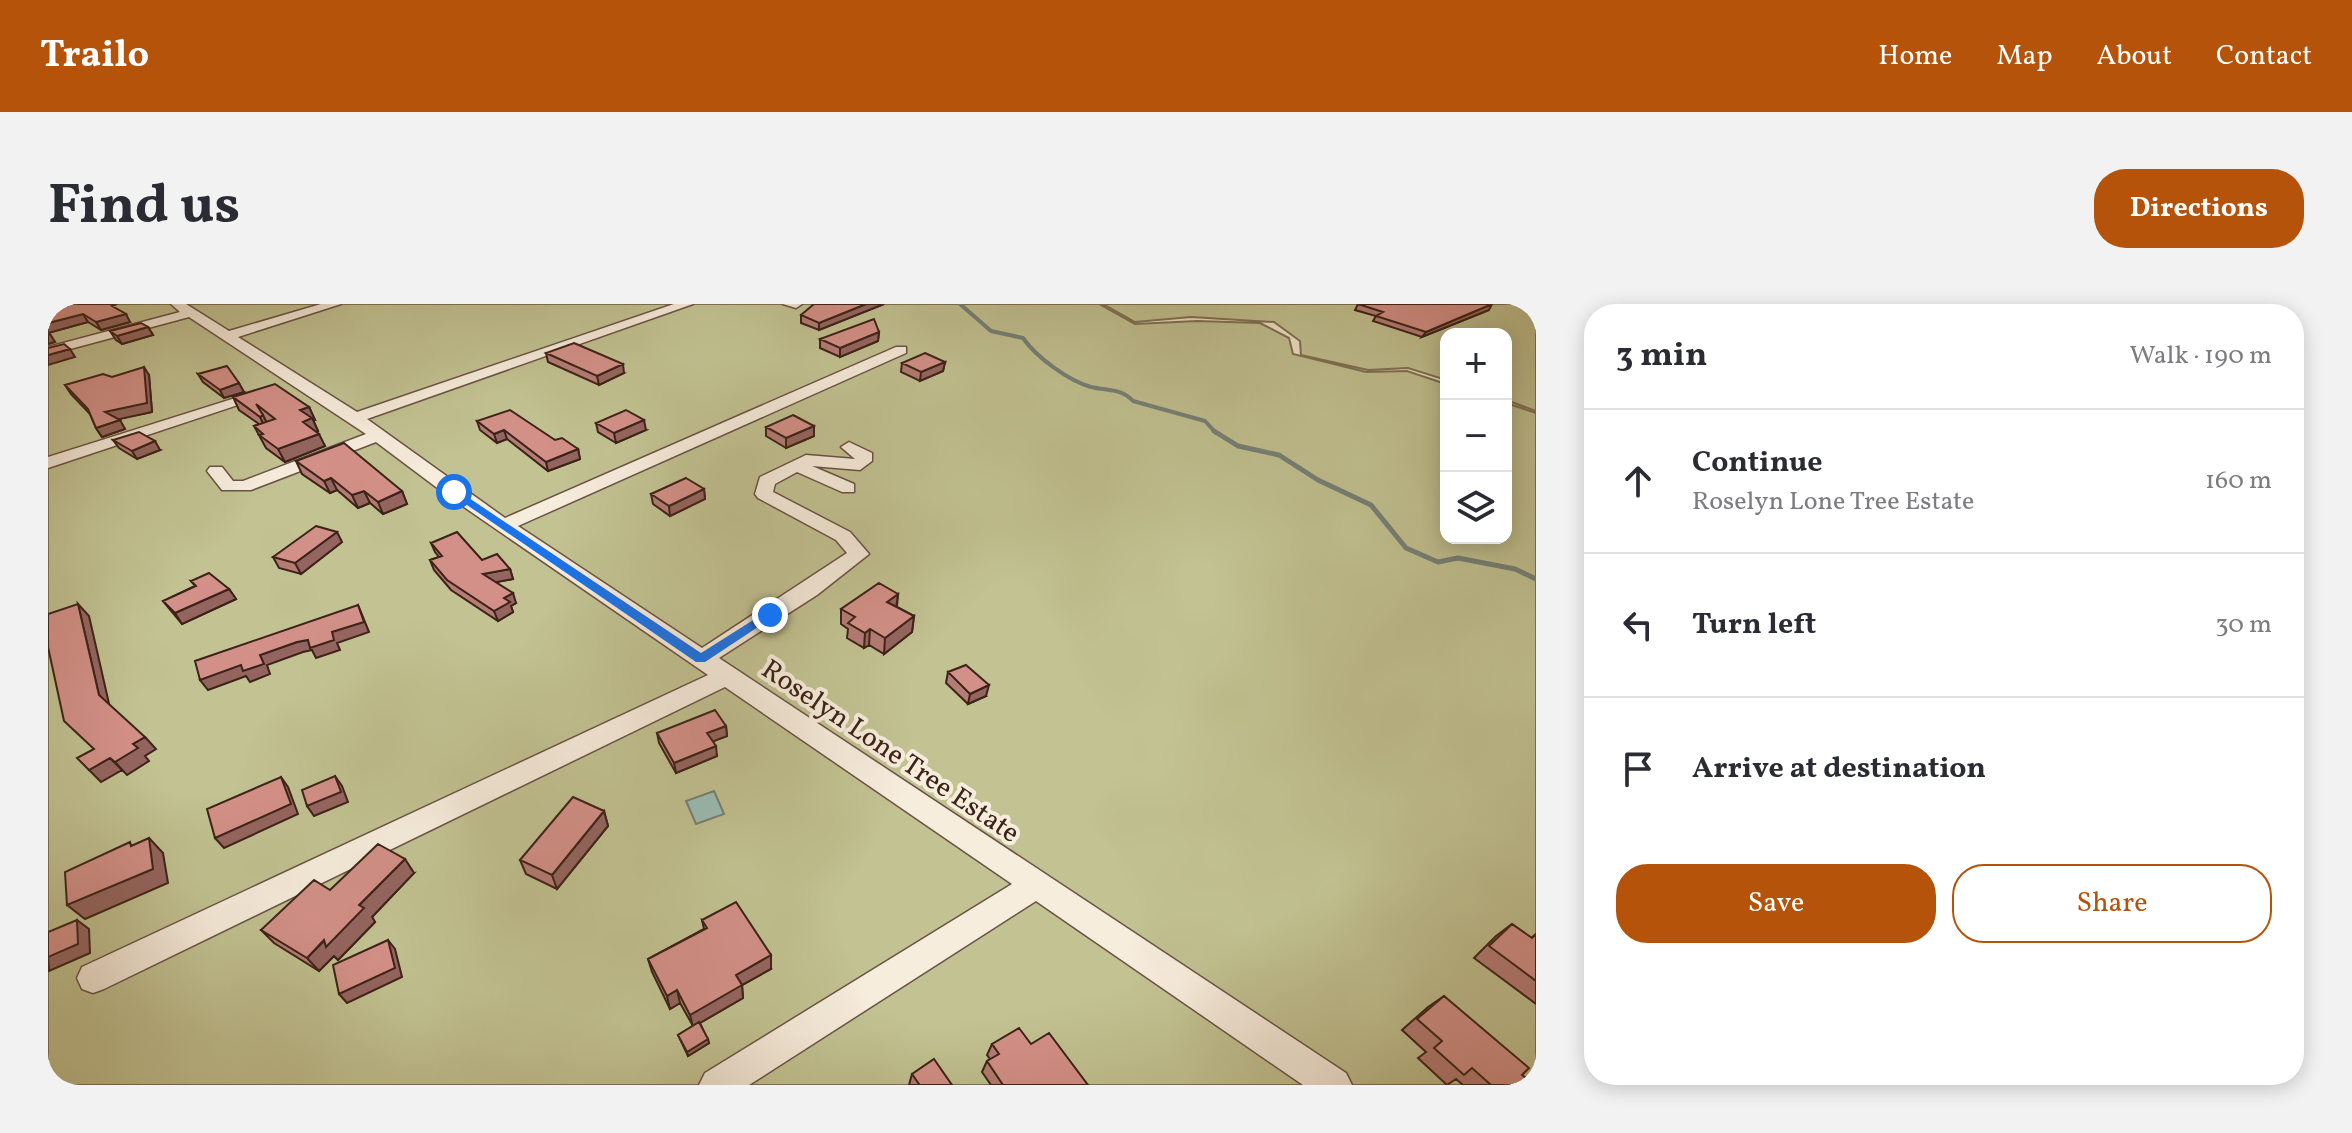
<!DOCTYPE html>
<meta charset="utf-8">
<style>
body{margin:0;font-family:Vollkorn,serif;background:#f2f2f3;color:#2b2b33}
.controls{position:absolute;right:24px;top:24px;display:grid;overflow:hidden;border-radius:16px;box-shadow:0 4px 20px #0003}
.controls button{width:72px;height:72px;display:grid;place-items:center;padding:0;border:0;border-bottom:2px solid #e1e1e2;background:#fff;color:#2b2b33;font:40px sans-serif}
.stop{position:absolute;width:24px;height:24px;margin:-18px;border:6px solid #1a73e8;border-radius:50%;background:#fff}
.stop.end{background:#1a73e8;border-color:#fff;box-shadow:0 2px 8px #0008}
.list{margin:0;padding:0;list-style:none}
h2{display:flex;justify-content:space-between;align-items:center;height:104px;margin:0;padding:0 32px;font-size:34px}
h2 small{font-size:26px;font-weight:400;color:#7c7c81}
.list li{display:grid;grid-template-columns:52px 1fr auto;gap:24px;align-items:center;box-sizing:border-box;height:144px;padding:0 32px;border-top:2px solid #e1e1e2}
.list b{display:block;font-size:30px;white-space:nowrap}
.list p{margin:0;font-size:26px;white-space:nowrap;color:#7c7c81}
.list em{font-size:26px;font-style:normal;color:#7c7c81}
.actions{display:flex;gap:16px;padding:24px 32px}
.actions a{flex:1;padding:18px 0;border:2px solid #b45309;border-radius:32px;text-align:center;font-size:28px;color:#b45309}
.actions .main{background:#b45309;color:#fff}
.icon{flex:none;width:44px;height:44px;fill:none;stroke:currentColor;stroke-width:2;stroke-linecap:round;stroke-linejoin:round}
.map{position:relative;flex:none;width:1488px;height:781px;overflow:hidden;border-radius:32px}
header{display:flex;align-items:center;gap:48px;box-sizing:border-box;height:112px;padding:0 40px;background:#b45309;color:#fff}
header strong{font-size:38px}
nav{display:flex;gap:44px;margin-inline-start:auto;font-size:28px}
.intro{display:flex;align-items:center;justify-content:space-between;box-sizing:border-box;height:192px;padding:0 48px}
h1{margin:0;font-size:56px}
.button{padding:20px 36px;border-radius:32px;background:#b45309;color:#fff;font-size:28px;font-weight:700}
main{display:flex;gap:48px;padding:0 48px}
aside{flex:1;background:#fff;border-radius:32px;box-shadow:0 4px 20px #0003}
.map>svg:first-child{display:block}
.green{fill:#c2c292;stroke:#7f7255;stroke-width:2}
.water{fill:#9bbfb6;stroke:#758077;stroke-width:2}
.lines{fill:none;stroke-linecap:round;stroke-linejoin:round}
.stream-far1{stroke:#758077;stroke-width:4}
.stream{stroke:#758077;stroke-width:5}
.minor-casing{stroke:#6a5245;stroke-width:3}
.minor{fill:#f7eddd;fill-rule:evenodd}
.wall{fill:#b57c75;stroke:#3c2218;stroke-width:2}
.shaded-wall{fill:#94655f;stroke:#3c2218;stroke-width:2}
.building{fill:#d39088;stroke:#3c2218;stroke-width:2}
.route{fill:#1a73e8}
.labels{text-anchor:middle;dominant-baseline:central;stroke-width:8;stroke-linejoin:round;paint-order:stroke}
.street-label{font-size:28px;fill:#3c2218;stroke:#f7eddd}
</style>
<header>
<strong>Trailo</strong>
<nav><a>Home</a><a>Map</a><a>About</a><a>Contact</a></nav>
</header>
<div class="intro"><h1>Find us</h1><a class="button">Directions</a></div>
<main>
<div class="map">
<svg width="1488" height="781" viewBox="0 0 1488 781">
<rect width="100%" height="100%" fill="#f2e4cb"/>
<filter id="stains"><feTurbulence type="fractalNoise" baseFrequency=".0025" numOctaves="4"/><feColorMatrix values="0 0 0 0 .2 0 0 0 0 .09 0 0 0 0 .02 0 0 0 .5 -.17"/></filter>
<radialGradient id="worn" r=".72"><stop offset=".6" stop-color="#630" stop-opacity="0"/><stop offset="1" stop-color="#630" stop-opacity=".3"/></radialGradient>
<path class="green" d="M0 0H1051L1087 20 1149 17 1212 19 1241 34 1245 50 1318 68 1359 67 1398 80V234H1458V99L1488 109V781H0Z
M1055 0H1488V107L1458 96V30H1398V76L1360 64 1320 66 1253 51 1252 37 1226 18 1143 13 1087 18Z"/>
<path class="water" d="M666 487 676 510 648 520 638 497Z"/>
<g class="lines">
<path class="stream-far1" d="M912 0 943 27 975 34C988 53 1021 77 1043 83 1060 87 1073 84 1085 97L1157 117 1168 129"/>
<path class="stream" d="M1166 127 1190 142 1231 151 1270 176 1323 201 1358 244 1390 258 1410 254 1467 265 1488 275"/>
<g class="minor-casing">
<path id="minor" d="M123 0H138L181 27 273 0H293L190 33 309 108 626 0H645L319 115 457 214 848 43H858V49L470 222 654 344 799 249 788 236 710 194 707 190 712 173 758 151 807 155 793 143 801 138 824 149V157L812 166 764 162 806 180V188H794L749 168 727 180 725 188 802 228 821 250 769 291 671 354 1298 769 1304 781H1255L988 597 701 781H651L657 769 964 580 677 383 56 685 45 689 34 685 29 674 34 663 660 371 400 192 328 138 203 186H174L159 167 162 163H174L185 177H195L318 130 141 13 0 51V43L132 8Z
M735 0H754L748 4Z
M213 86 226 89 0 164V153Z"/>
</g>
<use href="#minor" class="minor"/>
</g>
<path class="wall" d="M0 0 74 8 82 18 53 26 40 18 0 29 7 38 0 40Z
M836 0 771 26 753 19V11Z
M1310 0 1441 6 1374 33 1325 17 1328 12 1307 6Z
M100 23 105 31 74 40 68 36 62 27Z
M831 28 830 37 792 53 772 44V35Z
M498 49 576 69 551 81 500 58Z
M897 58 895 67 872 77 853 68 854 59Z
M150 70 196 88 176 94 155 78Z
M101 71 104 108 70 115 77 125 54 133 48 124 42 110 23 90 17 81 64 73Z
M185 93 261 103 267 116H265L270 127 268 128 277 142 237 158 218 144 206 122 211 120 191 106Z
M429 117 507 136 530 145 532 155 500 167 459 135 449 139 432 126Z
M548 119 598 126 568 139 550 128Z
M766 122V132L738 144 718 132V123Z
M65 136 112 146 89 155 71 144Z
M248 157 354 187 359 200 335 210 322 199 310 204 289 186 282 189 254 170Z
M656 185 657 195 622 212 605 200 603 190Z
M294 238 253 270 231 264 225 253Z
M383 239 462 265 465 275 448 278 468 299 463 302 465 308 450 317 403 286 386 266 382 256 391 253 387 248Z
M143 277 181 285 188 295 134 320 115 297 147 282Z
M850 290 849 303 866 312 864 328 836 350 821 341 816 344 799 334 800 325 793 320V305Z
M900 368 938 392 920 400 898 379Z
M678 422 679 432 665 437 669 452 628 469 611 439 609 429Z
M556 507 560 522 509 585 478 570 472 556Z
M366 569 324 613 327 618 290 656 286 652 271 667 226 639 213 626 282 586Z
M654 616 723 665 694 681 695 694 652 719 661 739 640 752 630 731 645 722 632 699 622 705 604 668 600 655 656 625Z
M1464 620 1483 634 1488 630V700L1426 654 1448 632Z
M1396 692 1474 771 1486 781H1415L1408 775 1399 781 1370 754 1378 748 1354 726 1380 703Z
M944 740H983L1040 781H943L934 768 939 757 942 755 939 751Z
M864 770 904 781H861Z"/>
<path class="shaded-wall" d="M818 0H836L771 26V19Z
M1444 0 1441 6 1374 33 1378 28Z
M35 10 40 18 0 29V19Z
M78 10 82 18 53 26 48 18Z
M100 23 105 31 74 40 69 32Z
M831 28 830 37 792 53V44Z
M2 30 7 38 0 40V31Z
M22 45 27 53 0 61V51Z
M897 58 895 67 872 77 873 68Z
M575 60 576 69 551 81 549 72Z
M96 63 101 71 104 108 63 117 57 108Z
M191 79 196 88 176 94 172 86Z
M261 103 267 116H265L270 127 261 130 255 118 252 106Z
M215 111 221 123 218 126 212 113Z
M72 116 77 125 54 133 48 124Z
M596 116 598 126 568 139 566 129Z
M766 122V132L738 144V134Z
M456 126 459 135 449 139 446 130Z
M271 130 277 142 237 158 230 145Z
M107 137 112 146 89 155 84 147Z
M530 145 532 155 500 167 498 158Z
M283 174 289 186 282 189 276 177Z
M656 185 657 195 622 212 621 202Z
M316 187 322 199 310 204 304 191Z
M354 187 359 200 335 210 330 198Z
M289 228 294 238 253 270 247 259Z
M462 265 465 275 439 280 435 270Z
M181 285 188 295 134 320 127 309Z
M465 289 468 299 463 302 465 308 450 317 446 307 456 294Z
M850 290 848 305 839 298Z
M30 300 41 312 62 404 51 391Z
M310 301 321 328 289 339 292 346 268 354 264 346 255 348 219 361 222 370 202 378 198 372 160 386 152 376 212 351 249 338 260 336 284 328Z
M866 312 864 328 836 350 837 334Z
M822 325 821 341 816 344 817 329Z
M941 381 938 392 920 400 922 390Z
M678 422 679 432 661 439 659 429Z
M97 433 108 445 97 452 101 457 79 471 67 458 85 440Z
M668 442 669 452 628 469 626 459Z
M62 454 74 466 53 478 41 466Z
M287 472 294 482 300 498 266 512 259 502Z
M233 473 240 483 250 510 176 544 167 534Z
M556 507 560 522 509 585 504 571Z
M101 534 115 549 120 579 37 615 19 601Z
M357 555 366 569 324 613 327 618 290 656 286 652 271 667 259 654Z
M29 616 41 625 42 649 1 667 0 653Z
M340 636 347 645 354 673 299 699 291 690Z
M723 651V665L694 681 695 694 645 723 642 711 688 671Z
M629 686 632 699 622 705 619 692Z
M660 735 661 739 640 752 639 748Z"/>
<path class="building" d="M0 0H69L64 2 78 10 48 18 35 10 0 19Z
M766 0H818L771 19 753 11Z
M1310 0H1444L1378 28 1328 12 1335 8Z
M826 15 831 28 792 44 772 35Z
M93 19 100 23 69 32 62 27Z
M526 39 575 60 549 72 498 49Z
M16 40 22 45 0 51V44Z
M877 49 897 58 873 68 854 59Z
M179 62 191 79 172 86 150 70Z
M96 63 99 99 57 108 72 116 48 124 40 105 17 81 55 70 64 73Z
M227 80 261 103 252 106 264 114 255 118 271 130 230 145 211 131 215 130 206 122 227 115 208 100 215 111 212 113 185 93Z
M462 106 507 136 514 134 530 145 498 158 456 126 446 130 429 117Z
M578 106 596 116 566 129 548 119Z
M745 111 766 122 738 134 718 123Z
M91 128 107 137 84 147 65 136Z
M296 139 354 187 330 198 316 187 304 191 283 174 276 177 248 157Z
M638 174 656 185 621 202 603 190Z
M268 222 289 228 247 259 225 253Z
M409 228 434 256 449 250 462 265 435 270 465 289 456 294 462 298 446 307 399 276 382 256 394 252 383 239Z
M161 269 181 285 127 309 115 297 148 282 143 277Z
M831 279 850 290 839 298 866 312 837 334 822 325 817 329 800 319 807 313 793 305Z
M30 300 51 391 97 433 85 440 90 444 67 458 62 454 41 466 29 454 46 445 16 417 0 343V310Z
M310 301 316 318 284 328 286 336 262 344 260 336 249 338 212 351 216 360 195 367 193 361 152 376 147 357Z
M918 361 941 381 922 390 900 368Z
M667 406 678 422 659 429 668 442 626 459 609 429Z
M287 472 293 488 259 502 254 486Z
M233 473 243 500 167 534 159 505Z
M525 493 556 507 504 571 472 556Z
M101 534 105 565 19 601 17 568 82 538 83 542Z
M330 540 357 555 311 601 316 604 278 643 276 636 259 654 213 626 266 576 282 586Z
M688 598 723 651 688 671 694 681 642 711 629 686 619 692 600 655 659 624 654 616Z
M29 616 30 640 0 653V628Z
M1464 620 1484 634 1488 630V677L1441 642Z
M340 636 347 664 291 690 285 661Z
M1396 692 1481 764 1474 771 1486 781H1443L1424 764 1416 771 1386 744 1394 737 1369 715Z
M651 718 660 735 639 748 630 731Z
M971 724 983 740 1001 729 1040 781H955L939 757 951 750 944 740Z
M886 755 904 781H869L871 780 864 770Z"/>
<path class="route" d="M403 186H409L653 349 718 308 728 311 657 358H648L403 190Z"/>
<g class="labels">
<g class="street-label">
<text transform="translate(842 448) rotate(34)">Roselyn Lone Tree Estate</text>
</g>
</g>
<rect width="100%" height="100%" filter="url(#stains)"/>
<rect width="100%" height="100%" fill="url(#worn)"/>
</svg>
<div class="controls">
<button>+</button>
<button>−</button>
<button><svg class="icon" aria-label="layers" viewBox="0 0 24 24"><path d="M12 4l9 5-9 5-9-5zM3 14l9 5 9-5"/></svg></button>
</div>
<div class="stop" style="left:406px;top:188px"></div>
<div class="stop end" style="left:722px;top:311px"></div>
</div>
<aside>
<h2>3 min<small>Walk · 190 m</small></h2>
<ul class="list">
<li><svg class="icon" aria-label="ahead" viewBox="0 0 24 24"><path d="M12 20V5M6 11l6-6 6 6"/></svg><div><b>Continue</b><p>Roselyn Lone Tree Estate</p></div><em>160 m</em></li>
<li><svg class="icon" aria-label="left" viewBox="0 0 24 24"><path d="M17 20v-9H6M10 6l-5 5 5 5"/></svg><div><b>Turn left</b></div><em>30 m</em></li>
<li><svg class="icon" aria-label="arrive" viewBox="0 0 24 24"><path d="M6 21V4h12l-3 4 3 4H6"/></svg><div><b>Arrive at destination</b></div></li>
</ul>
<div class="actions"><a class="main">Save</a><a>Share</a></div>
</aside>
</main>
